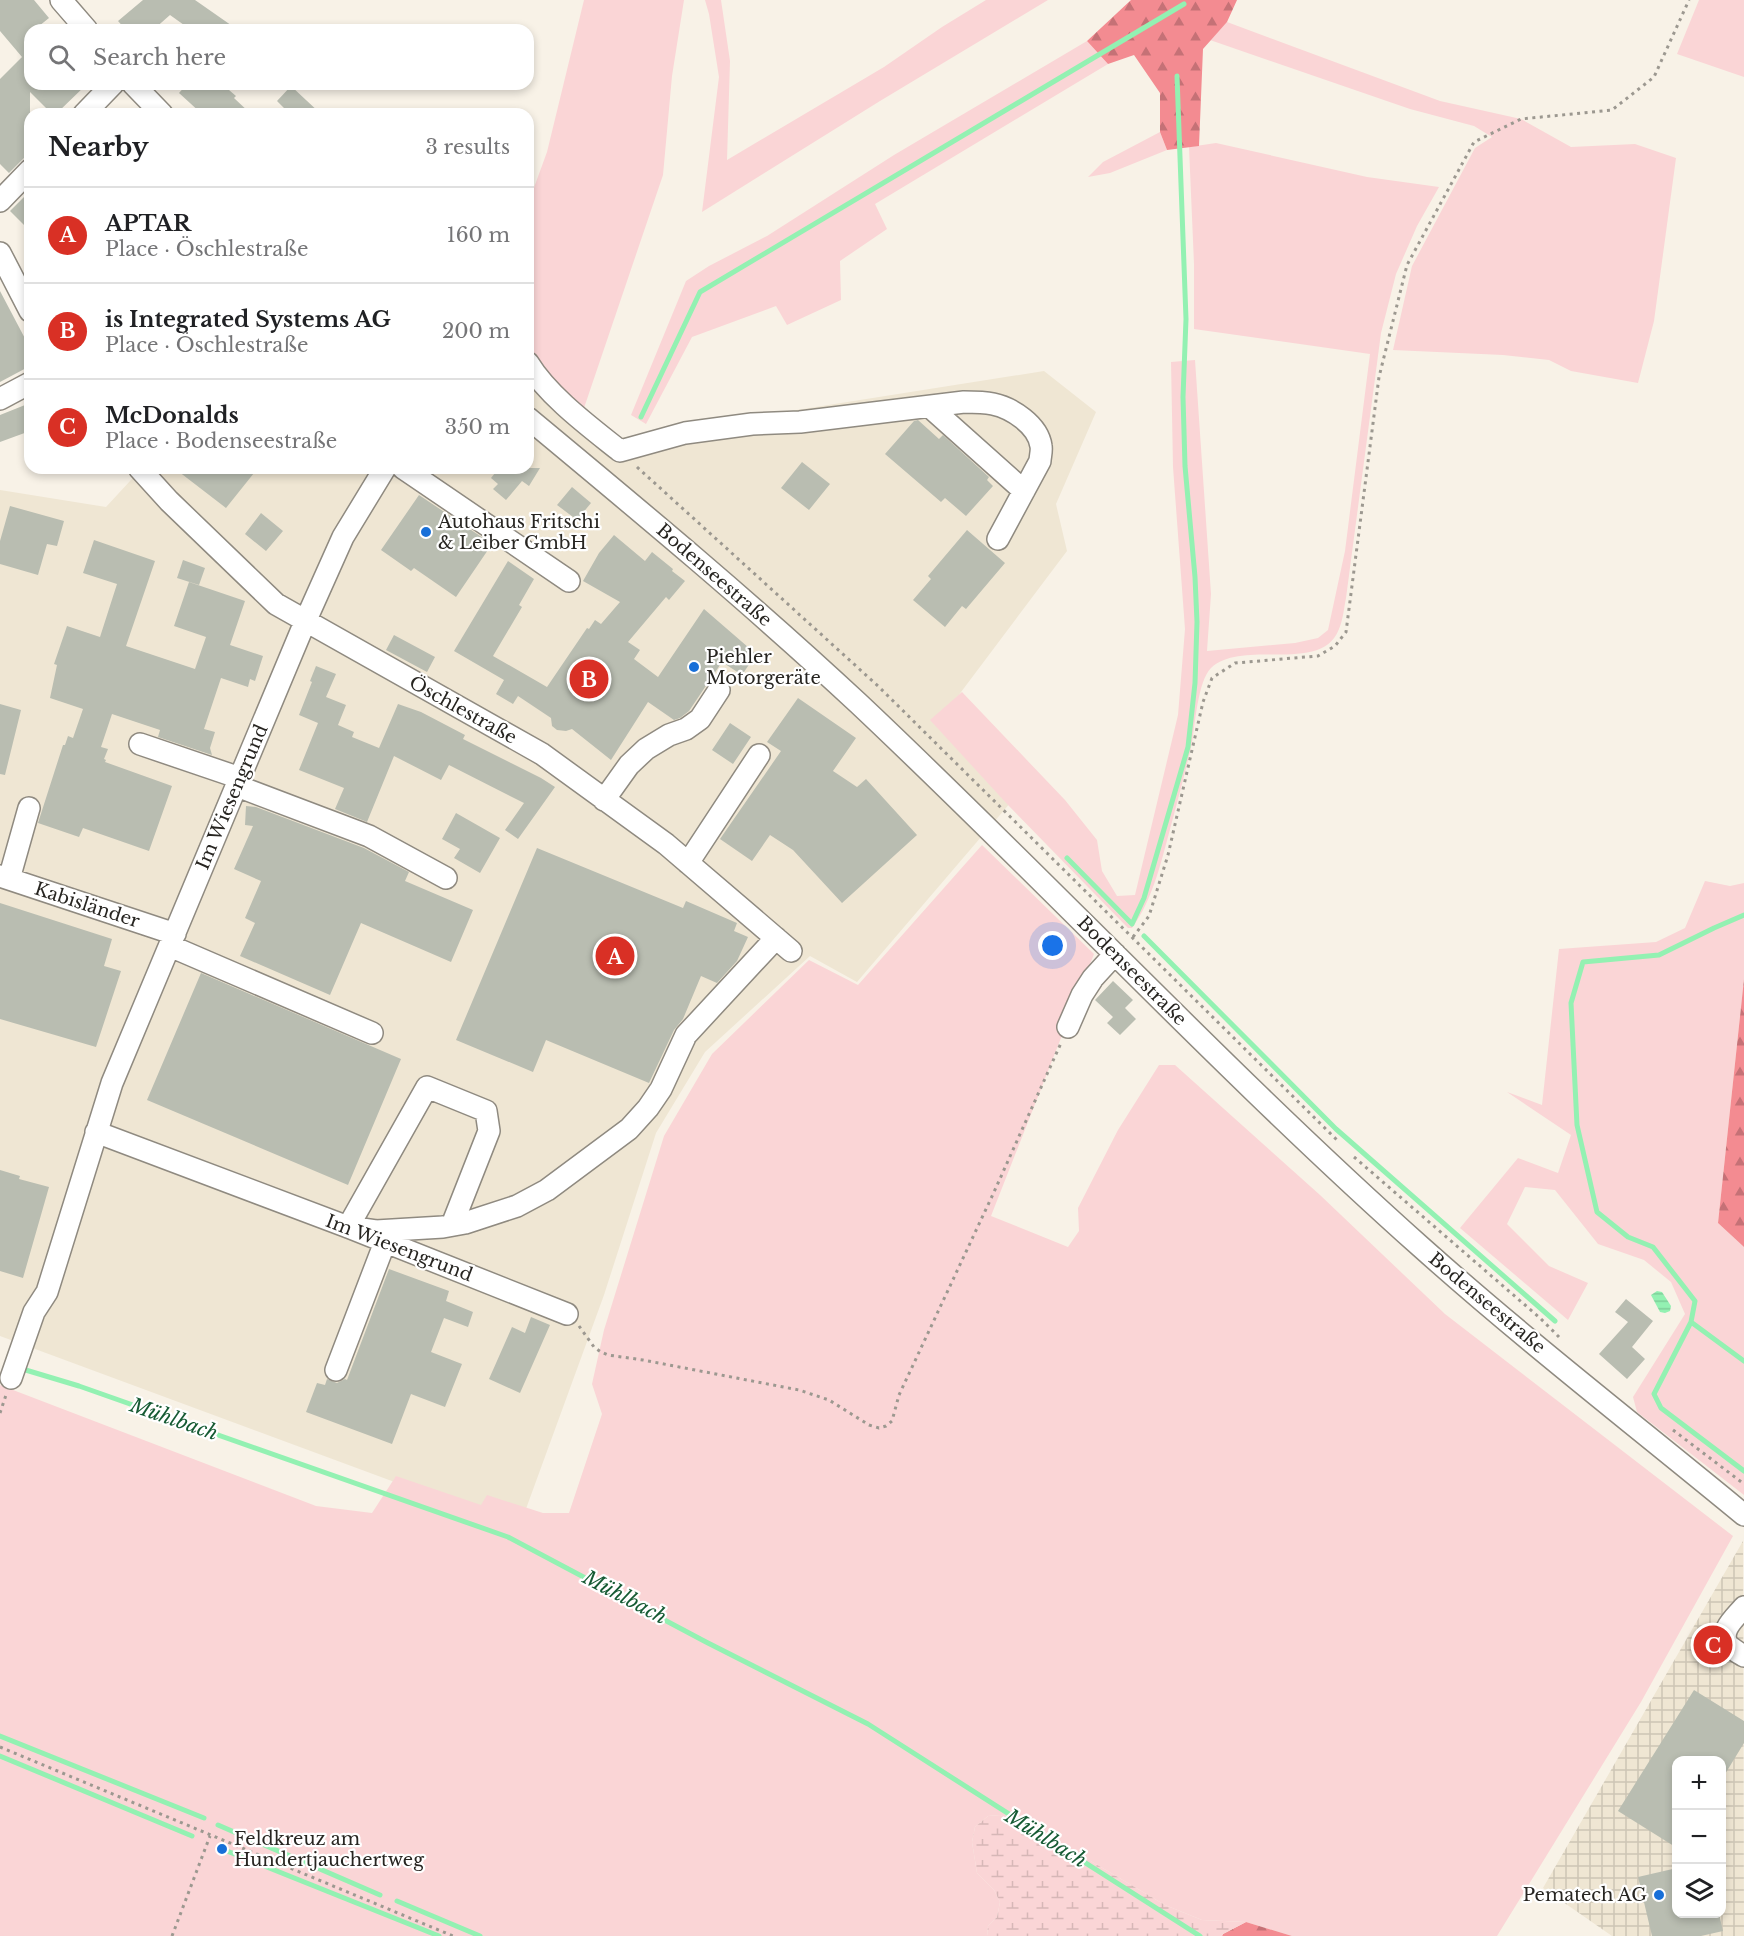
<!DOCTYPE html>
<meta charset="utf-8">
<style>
body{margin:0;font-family:"Libre Baskerville",serif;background:#f6f6f6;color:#202124}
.controls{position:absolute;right:18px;bottom:18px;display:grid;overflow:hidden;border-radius:12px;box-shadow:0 3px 9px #0003}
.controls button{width:54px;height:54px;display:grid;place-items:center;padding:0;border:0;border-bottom:2px solid #e0e0e0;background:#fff;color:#202124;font:30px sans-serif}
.you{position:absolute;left:1053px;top:946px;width:21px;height:21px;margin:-15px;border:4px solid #fff;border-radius:50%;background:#1a73e8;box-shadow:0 0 0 9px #1a73e833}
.badge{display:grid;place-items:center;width:39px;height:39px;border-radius:50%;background:#d93025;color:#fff;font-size:20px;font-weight:700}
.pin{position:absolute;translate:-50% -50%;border:3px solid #fff;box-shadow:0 2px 6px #0006}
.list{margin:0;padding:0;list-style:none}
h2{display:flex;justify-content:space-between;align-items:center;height:78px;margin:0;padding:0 24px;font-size:26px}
h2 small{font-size:20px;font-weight:400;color:#757577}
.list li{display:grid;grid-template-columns:39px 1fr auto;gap:18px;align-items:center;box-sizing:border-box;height:96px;padding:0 24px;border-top:2px solid #e0e0e0}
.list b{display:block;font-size:22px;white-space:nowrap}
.list p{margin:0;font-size:20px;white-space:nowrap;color:#757577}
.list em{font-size:20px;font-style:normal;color:#757577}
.icon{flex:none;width:33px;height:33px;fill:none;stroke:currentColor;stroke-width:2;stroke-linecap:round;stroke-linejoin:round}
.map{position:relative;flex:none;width:1744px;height:1936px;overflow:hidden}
.search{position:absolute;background:#fff;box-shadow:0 3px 9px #0003;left:24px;top:24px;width:510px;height:66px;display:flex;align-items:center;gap:15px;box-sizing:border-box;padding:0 21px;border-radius:18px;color:#757577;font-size:22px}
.panel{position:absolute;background:#fff;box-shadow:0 3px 9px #0003;left:24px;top:108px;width:510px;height:366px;border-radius:18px}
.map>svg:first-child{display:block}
.built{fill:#efe6d3}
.industrial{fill:url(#industrial-grid);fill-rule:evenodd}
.green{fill:#fad5d6}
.forest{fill:url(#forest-firs)}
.wetland{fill:url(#wetland-marsh)}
.water{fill:url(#water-rules)}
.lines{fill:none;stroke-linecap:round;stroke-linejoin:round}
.stream{stroke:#93f1b2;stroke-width:5}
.building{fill:#b9bdb1}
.minor-casing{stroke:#8f8a80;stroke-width:24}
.path{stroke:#9c9890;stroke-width:3;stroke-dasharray:3 4.5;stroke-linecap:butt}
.minor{stroke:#fff;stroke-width:21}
.poi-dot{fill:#176fd8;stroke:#fff;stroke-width:2}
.labels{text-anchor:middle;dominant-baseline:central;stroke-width:4.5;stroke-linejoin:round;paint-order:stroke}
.poi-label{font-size:18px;fill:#272521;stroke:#fff;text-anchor:start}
.street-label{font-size:18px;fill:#272521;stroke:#fff}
.water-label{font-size:20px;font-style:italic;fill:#165b34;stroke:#fff}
</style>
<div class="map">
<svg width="1744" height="1936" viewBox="0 0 1744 1936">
<defs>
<pattern id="industrial-grid" width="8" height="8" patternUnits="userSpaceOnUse" patternTransform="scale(1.5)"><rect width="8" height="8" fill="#efe6d3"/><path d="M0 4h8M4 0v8" fill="none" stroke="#cdc5b5"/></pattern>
<pattern id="forest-firs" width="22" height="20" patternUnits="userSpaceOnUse" patternTransform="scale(1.5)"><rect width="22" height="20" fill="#f38b91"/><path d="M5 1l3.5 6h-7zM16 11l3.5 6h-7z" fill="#c57176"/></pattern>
<pattern id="wetland-marsh" width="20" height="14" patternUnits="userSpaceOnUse" patternTransform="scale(1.5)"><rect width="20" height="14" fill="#fad5d6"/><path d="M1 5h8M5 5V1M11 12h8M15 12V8" fill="none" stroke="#d6b7b7"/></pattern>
<pattern id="water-rules" width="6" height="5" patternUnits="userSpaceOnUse" patternTransform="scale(1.5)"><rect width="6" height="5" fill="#93f1b2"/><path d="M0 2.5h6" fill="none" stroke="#7fce99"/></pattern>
</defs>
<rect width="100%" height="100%" fill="#f8f2e7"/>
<path class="built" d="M528 346 546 376 620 438 1044 371 1096 412 1056 504 1067 551 943 716 1017 795 857 982 810 956 705 1052 656 1133 604 1295 519 1528 0 1336V490L106 507 142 468H528Z"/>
<path class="industrial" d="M1743 1541 1744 1936H1612L1543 1888ZM1676 1760H1722V1914H1676Z"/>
<path class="green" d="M584 0H684L672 76 663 175 584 408 546 376 528 346V204L547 152Z
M705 0H721L730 61 727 160 884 67 942 27 986 0H1048L880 101 702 212 719 77 709 14Z
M1699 0H1744V77L1677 54Z
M1227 22 1440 101 1521 119 1571 147 1635 144 1676 158 1654 321 1638 383 1571 371 1549 360 1503 355 1393 350 1412 266 1475 148 1492 137 1474 126 1410 109 1210 40Z
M1087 41 1108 64 875 204 887 229 840 261 841 300 787 325 776 306 692 337 646 424 631 415 686 281 709 266 767 236 894 155Z
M1160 132 1167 150 1110 173 1088 177 1103 162Z
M1216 143 1367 177 1439 187 1417 226 1396 274 1381 333 1346 598C1344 608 1343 620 1339 629 1322 675 1243 638 1211 668 1198 681 1195 724 1192 743 1186 769 1179 796 1172 822 1162 858 1154 898 1132 928H1128L1008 805 930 720 962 692 1065 800 1097 840 1102 871 1117 896 1135 895 1178 715 1185 629 1173 467 1171 362 1195 360 1211 594 1207 651 1295 643 1318 638 1328 630 1345 551 1370 354 1194 329V264L1189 147Z
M982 845 1094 954 991 1216 1068 1247 1079 1231 1078 1208 1118 1130 1159 1065H1175L1320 1195 1445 1314 1733 1536 1641 1702 1497 1936H1292L1246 1922 1202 1920 1165 1905 1089 1860 1075 1859 1062 1855 1001 1815 988 1816 975 1827 972 1842 977 1873 994 1890 1000 1902 997 1917 988 1926 987 1936H0V1385L316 1506 372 1513 396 1476 481 1505 487 1495 543 1513H569L602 1414 592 1384 604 1330 664 1136 712 1054 809 960 858 985Z
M1705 881 1730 886 1744 883V979L1718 1223 1744 1247V1495L1637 1412 1633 1397 1685 1314 1671 1282 1644 1260 1598 1244 1555 1190 1525 1187 1507 1224 1549 1266 1588 1283 1568 1320 1460 1228 1518 1158 1558 1173 1571 1135 1507 1092 1542 1105 1559 949 1656 942 1685 928Z"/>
<path class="forest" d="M1131 0H1237L1227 22 1203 49 1199 146 1167 150 1160 132V93L1134 55 1108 64 1087 41Z
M1744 979V1247L1718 1223Z
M1246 1922 1292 1936H1222L1223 1934Z"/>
<path class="wetland" d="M1001 1815 1062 1855 1075 1859 1089 1860 1165 1905 1202 1920 1246 1922 1223 1934 1222 1936H987L988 1926 997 1917 1000 1902 994 1890 977 1873 972 1842 975 1827 988 1816Z"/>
<path class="water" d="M1657 1291 1662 1292 1671 1306 1670 1311 1665 1313 1660 1312 1651 1295Z"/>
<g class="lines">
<path class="stream" d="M641 417 700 292 1184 4
M1067 858 1132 924 1144 898 1188 747 1195 683 1197 622 1195 577 1185 466 1183 397 1186 319 1177 76
M1744 915 1714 928 1659 955 1583 962 1571 1003 1577 1125 1597 1212 1628 1237 1653 1247 1695 1301 1691 1322 1654 1394 1661 1408 1744 1471
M1144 936 1336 1129 1555 1321
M1691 1322 1744 1361
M19 1368 79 1386 508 1537 706 1642 868 1724 1200 1936
M0 1736 204 1818
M0 1756 192 1836
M218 1825 380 1895
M227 1851 439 1936
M397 1901 480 1936"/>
</g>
<path class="building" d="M0 0H34L49 18 34 30H30V84H87L56 114H52L30 92V152L9 173 0 164V79L22 57 0 31Z
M143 0H195L238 30H191L170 15 153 30H126L118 21Z
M187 84H222L236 96 234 98 251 114H202L179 93Z
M291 86 321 114H290L277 101Z
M30 191V231L10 211Z
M0 291 30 348V366L0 382Z
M30 403V431L0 442V415Z
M918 420 939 439 943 435 989 477 987 480 993 486 966 516 945 498 941 502 885 454 914 421Z
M802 462 830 484 809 510 781 488Z
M174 468H258L226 508Z
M499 468H540L529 486 522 481 506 500 493 489 498 484 491 478Z
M572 487 591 503 577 520 557 505Z
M419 495 492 544 456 597 414 568 411 571 381 550Z
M10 506 64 521 57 546 47 544 38 575 0 564V541Z
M261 513 283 531 266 551 245 534Z
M967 530 1005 563 966 609 962 606 945 627 913 600 931 579 928 576Z
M614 535 645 561 652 552 673 569 672 571 685 581 669 600 666 597 628 642 640 650 634 659 658 677 704 609 756 654 742 675 722 662 689 711 680 718 674 720 648 702 611 760 572 729 566 731 557 730 552 726 551 718 518 696 513 704 496 694 504 680 454 651 508 561 534 579 519 605 522 607 493 656 547 687 587 628 589 629 595 620 601 624 620 602 583 581 599 553Z
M94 540 155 561 126 646 195 669 206 637 174 626 189 582 245 601 230 645 263 656 255 681 250 679 248 687 221 678 204 729 215 732 210 748 212 755 158 737 160 730 112 714 101 747 108 749 104 759 106 760 105 762 172 786 149 851 83 828 79 837 38 823 63 745H65L68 736 73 738 83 709 50 698 57 665 54 664 67 626 100 637 117 584 83 573Z
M183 560 205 568 199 585 177 578Z
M394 635 435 657 427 672 386 650Z
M316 666 336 674 326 697 346 705 338 725 354 732 352 737 379 748 398 704 421 712 465 735 463 739 541 778 555 787 518 839 505 830 524 803 449 765 441 780 394 756 367 822 335 809 344 788 299 770 318 723 299 715 312 682 310 681Z
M798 698 856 738 833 771 857 787 866 779 917 835 842 903 793 850 770 835 752 861 720 839 781 751 767 742Z
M0 704 21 710 5 775 0 774Z
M730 723 751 737 733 764 712 750Z
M246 806 256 807 364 848 409 872 405 881 473 910 451 962 361 923 330 995 240 956 255 923 245 918 261 881 234 869 253 826 245 825Z
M456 813 500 838 480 873 454 858 460 849 442 839Z
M537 848 683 908 686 901 737 923 734 931 748 937 737 961 717 983 701 976 683 1019 674 1030 649 1083 546 1040 533 1072 456 1040Z
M0 903 112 939 104 966 121 971 96 1047 0 1019Z
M201 973 401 1059 348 1185 147 1100Z
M1113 981 1133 1000 1125 1008 1136 1019 1120 1035 1107 1023 1113 1017 1095 1000Z
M0 1170 20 1176 19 1179 49 1187 23 1278 0 1271Z
M389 1269 449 1291 446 1301 473 1312 468 1327 444 1318 431 1352 462 1364 445 1407 411 1394 392 1444 306 1412 317 1383 325 1385 327 1379 337 1383 345 1379 347 1380Z
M1626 1299 1653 1321 1632 1347 1645 1359 1627 1379 1599 1354 1628 1322 1615 1312Z
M531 1317 550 1325 520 1393 489 1379 512 1327 525 1333Z
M1694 1690 1744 1721V1743L1722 1779V1761H1677V1848L1618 1811Z
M1677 1868V1914H1719L1723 1931 1701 1936H1652L1638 1877Z"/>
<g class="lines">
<g class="minor-casing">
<path id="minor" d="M61 0 87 30
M133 84 162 114
M84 114 113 84
M0 201 30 170
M0 253 30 311
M528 363C548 396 590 427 620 451L685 433 752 424 800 422 964 402C974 402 984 402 993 404 1012 408 1038 425 1041 446 1042 451 1040 457 1040 461L998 539
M0 399 30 383
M930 407 1024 491
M528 418C640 511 752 604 858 703 1048 882 1226 1073 1421 1247 1525 1340 1636 1426 1744 1515
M139 468 169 501 276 604 542 754 666 844 791 951
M403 468 569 581
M140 744 240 778
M237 786 369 836 446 878
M604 800 629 765 646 749 669 735 686 729 700 719 719 690
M688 863 759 755
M0 876 175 934
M9 879 29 808
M170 946 372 1033
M1068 1027 1082 995 1093 978 1115 954
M96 1132 348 1227 567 1314
M452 1225 489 1131 486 1111 427 1087 348 1227 376 1231 443 1227 465 1223 517 1206 547 1190 629 1129 648 1108 661 1089 686 1035 776 938
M336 1370 385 1242
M11 1378 34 1312 47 1292 112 1083 305 622 343 537 385 468
M1744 1607C1736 1617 1718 1631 1728 1645 1732 1649 1739 1653 1744 1656"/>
</g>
<path class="path" d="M637 467 878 686 1339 1142
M1133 937 1149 916 1168 855 1203 702 1212 678 1235 663 1318 656 1335 646 1346 632 1379 377 1407 265 1474 142 1521 119 1612 110 1654 77 1689 0
M1354 1157 1540 1318 1559 1337
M579 1326 594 1347 601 1352 608 1355 643 1360 799 1390 829 1400 869 1425 879 1428 886 1426 892 1421 899 1395 994 1192 1061 1043
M0 1413 6 1395
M1673 1430 1744 1484
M0 1747 453 1936
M172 1936 210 1836"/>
<use href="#minor" class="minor"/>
</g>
<g class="poi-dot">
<circle cx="426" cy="532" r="6"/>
<circle cx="694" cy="667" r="6"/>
<circle cx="222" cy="1849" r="6"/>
<circle cx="1659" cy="1895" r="6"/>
</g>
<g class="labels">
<g class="poi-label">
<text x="438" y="522">Autohaus Fritschi<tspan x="438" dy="21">&amp; Leiber GmbH</tspan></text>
<text x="706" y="657">Piehler<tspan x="706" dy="21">Motorgeräte</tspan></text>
<text x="234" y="1839">Feldkreuz am<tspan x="234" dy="21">Hundertjauchertweg</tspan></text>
<text x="1647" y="1895" text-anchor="end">Pematech AG</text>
</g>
<g class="street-label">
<text transform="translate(714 575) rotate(41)">Bodenseestraße</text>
<text transform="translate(463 710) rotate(29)">Öschlestraße</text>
<text transform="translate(232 797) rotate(-67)">Im Wiesengrund</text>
<text transform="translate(87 905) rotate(18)">Kabisländer</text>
<text transform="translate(1132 971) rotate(45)">Bodenseestraße</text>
<text transform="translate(399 1248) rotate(21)">Im Wiesengrund</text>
<text transform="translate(1487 1303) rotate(40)">Bodenseestraße</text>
</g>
<g class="water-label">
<text transform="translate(174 1419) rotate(19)">Mühlbach</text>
<text transform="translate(625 1597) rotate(28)">Mühlbach</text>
<text transform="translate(1046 1838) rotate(32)">Mühlbach</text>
</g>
</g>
</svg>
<div class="controls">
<button>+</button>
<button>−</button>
<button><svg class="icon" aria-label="layers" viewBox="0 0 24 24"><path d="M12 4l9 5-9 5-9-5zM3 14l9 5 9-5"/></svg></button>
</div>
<div class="you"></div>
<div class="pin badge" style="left:615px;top:956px">A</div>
<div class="pin badge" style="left:589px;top:679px">B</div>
<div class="pin badge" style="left:1713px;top:1645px">C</div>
<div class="search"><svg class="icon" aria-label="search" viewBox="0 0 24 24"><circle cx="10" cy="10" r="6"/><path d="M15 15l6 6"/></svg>Search here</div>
<section class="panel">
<h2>Nearby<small>3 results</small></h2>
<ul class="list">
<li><span class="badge">A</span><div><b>APTAR</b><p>Place · Öschlestraße</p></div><em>160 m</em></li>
<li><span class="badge">B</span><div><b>is Integrated Systems AG</b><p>Place · Öschlestraße</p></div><em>200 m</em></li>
<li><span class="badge">C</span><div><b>McDonalds</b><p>Place · Bodenseestraße</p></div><em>350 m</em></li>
</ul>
</section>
</div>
